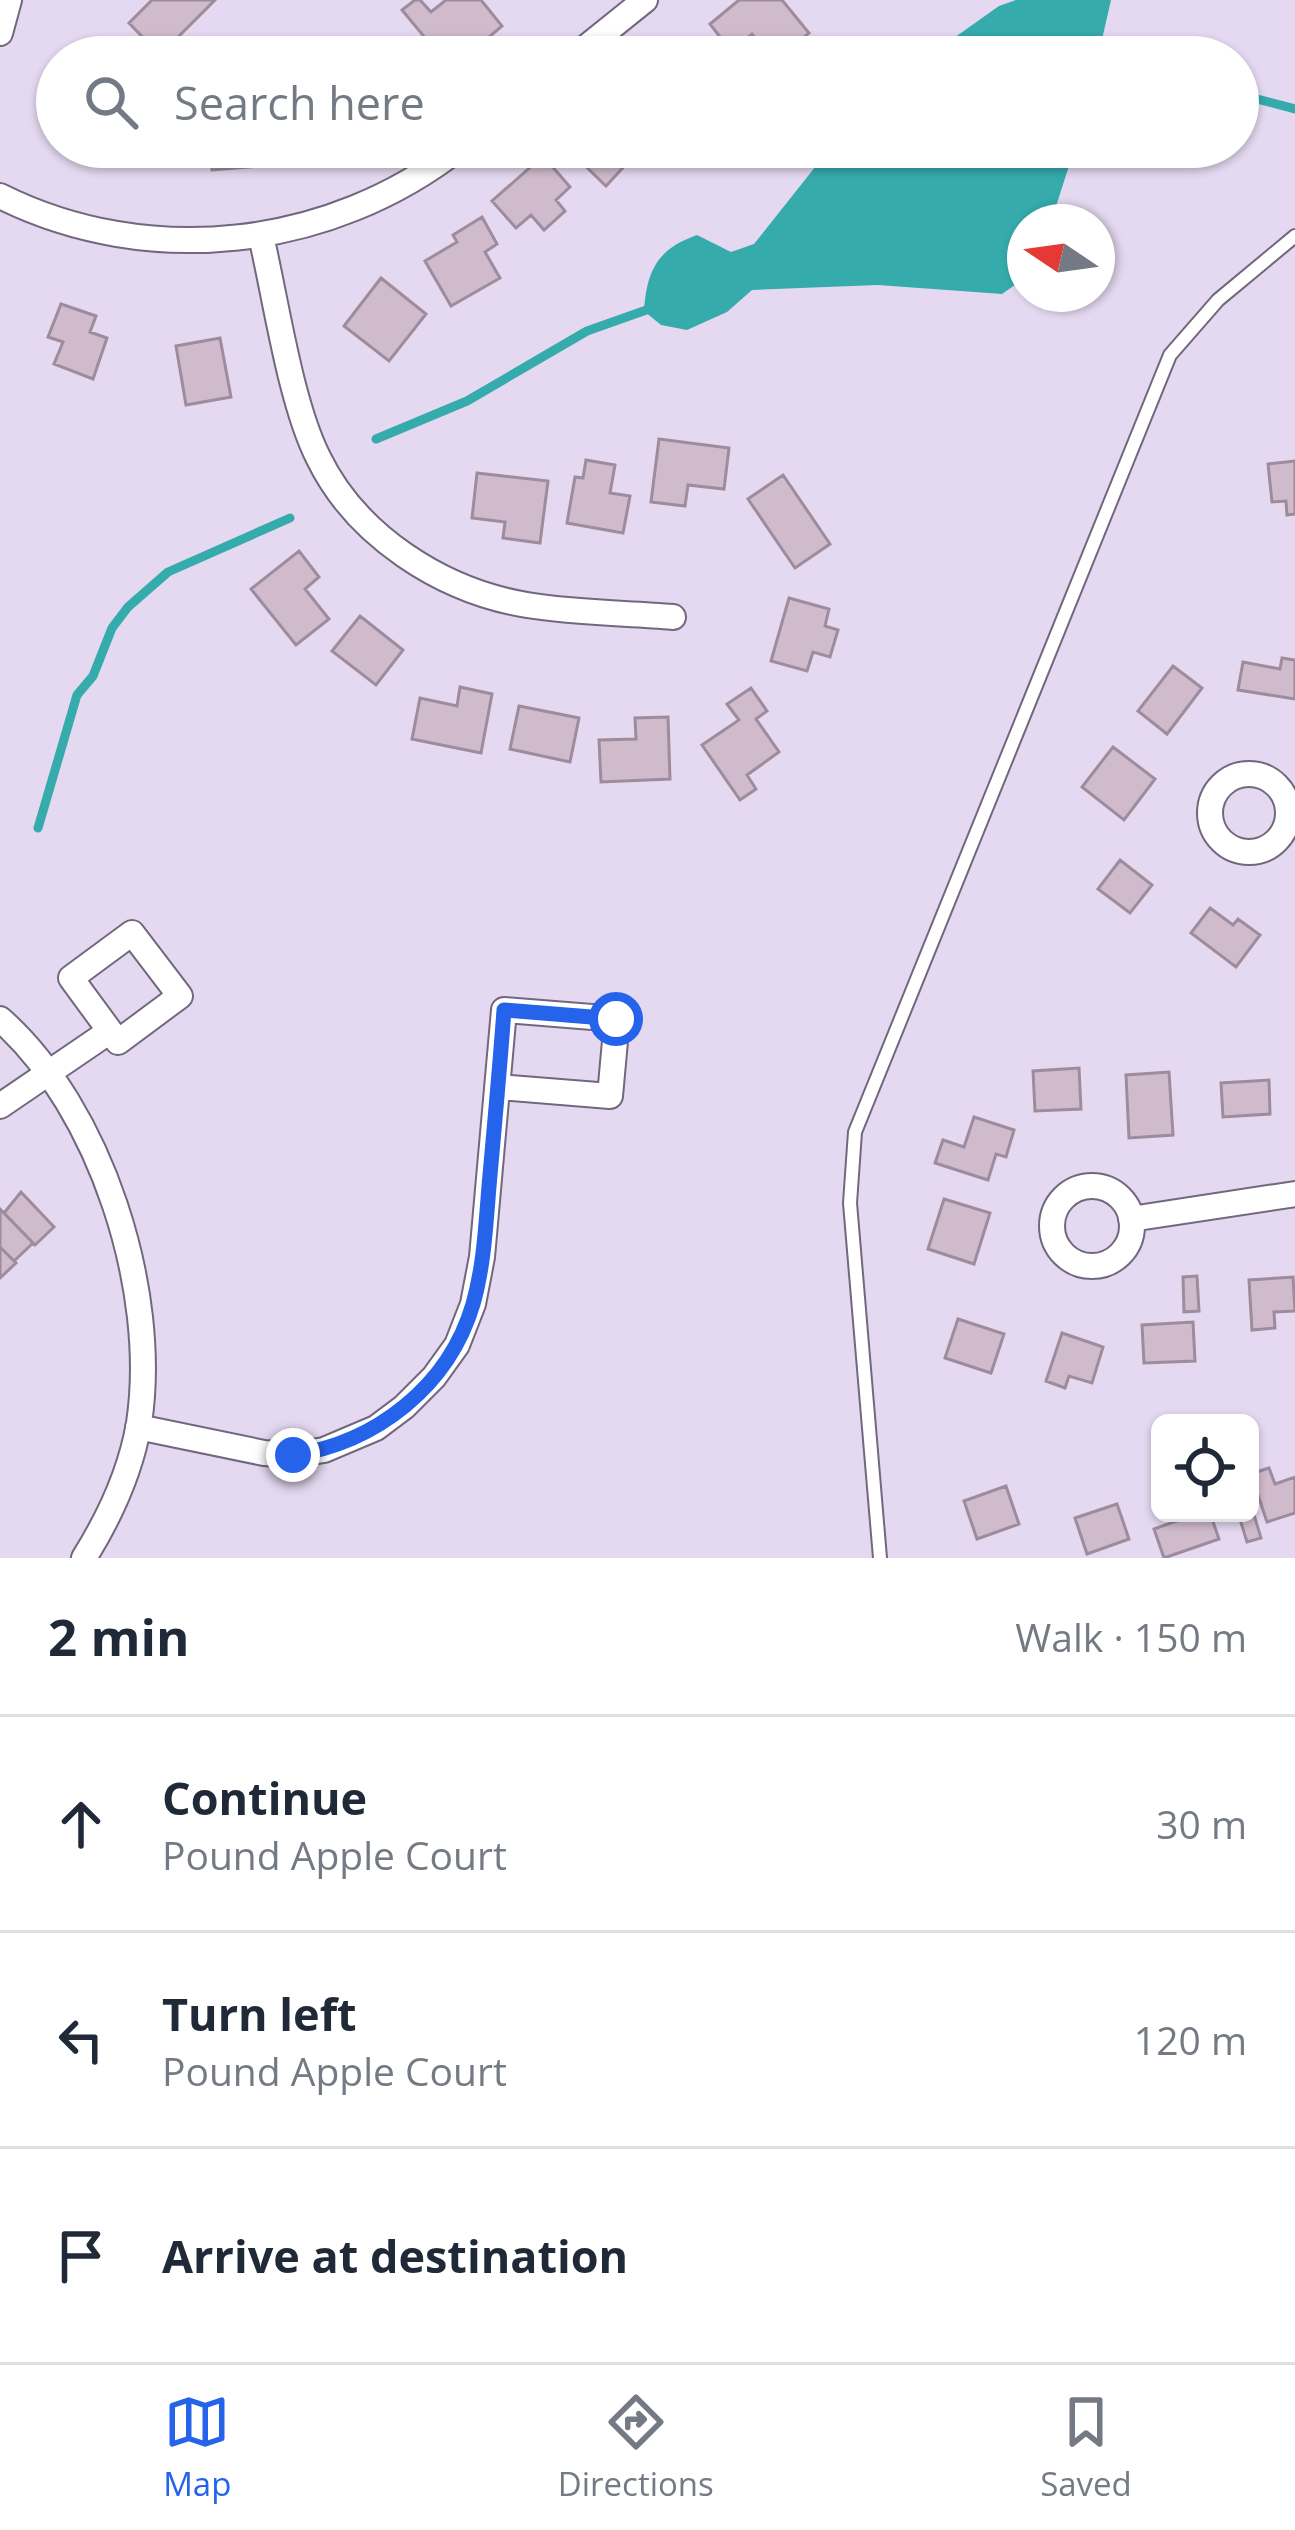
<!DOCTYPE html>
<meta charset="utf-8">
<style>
body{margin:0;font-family:"Open Sans",sans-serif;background:#f2f2f3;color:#1f2937}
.controls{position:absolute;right:36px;bottom:36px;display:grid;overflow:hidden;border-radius:18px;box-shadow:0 3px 9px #0004}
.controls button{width:108px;height:108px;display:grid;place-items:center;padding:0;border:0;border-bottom:3px solid #e0e1e3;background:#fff;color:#1f2937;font:60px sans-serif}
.compass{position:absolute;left:1007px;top:204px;width:108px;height:108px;border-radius:50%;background:#fff;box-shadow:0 3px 9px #0004;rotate:283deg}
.stop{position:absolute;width:36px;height:36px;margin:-27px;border:9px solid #2563eb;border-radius:50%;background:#fff}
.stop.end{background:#2563eb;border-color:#fff;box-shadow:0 3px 12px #0008}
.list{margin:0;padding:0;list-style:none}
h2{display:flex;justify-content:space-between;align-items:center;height:156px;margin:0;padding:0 48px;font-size:51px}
h2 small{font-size:39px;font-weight:400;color:#747a83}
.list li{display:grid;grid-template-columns:78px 1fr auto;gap:36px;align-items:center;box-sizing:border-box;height:216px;padding:0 48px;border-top:3px solid #e0e1e3}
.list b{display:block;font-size:45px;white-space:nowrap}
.list p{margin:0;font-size:39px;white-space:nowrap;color:#747a83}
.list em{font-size:39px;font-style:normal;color:#747a83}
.icon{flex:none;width:66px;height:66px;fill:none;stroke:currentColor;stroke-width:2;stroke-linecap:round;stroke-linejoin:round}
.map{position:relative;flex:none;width:1295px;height:1558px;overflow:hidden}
.search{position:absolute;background:#fff;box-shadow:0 3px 9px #0004;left:36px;right:36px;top:36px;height:132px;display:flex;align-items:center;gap:30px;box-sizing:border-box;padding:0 42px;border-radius:66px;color:#747a83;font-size:45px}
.sheet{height:804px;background:#fff}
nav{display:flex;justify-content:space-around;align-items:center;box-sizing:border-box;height:168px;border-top:3px solid #e0e1e3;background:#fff;font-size:33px;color:#747a83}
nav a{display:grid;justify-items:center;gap:6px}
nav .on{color:#2563eb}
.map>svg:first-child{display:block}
.water{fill:#35abac}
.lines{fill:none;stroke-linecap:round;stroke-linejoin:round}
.stream{stroke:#35abac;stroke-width:9}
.building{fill:#d0bbcd;stroke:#9e8b9c;stroke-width:3}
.service-casing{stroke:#72687d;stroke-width:16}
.minor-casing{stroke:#72687d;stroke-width:28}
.service{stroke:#fff;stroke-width:12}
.minor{stroke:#fff;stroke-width:24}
.route{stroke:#2563eb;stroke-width:15}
</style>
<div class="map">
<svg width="1295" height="1558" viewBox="0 0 1295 1558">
<rect width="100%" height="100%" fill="#e4d9f1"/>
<path class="water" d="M1016 0H1111L1098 57H927L999 6Z
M831 147H1075L1051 222H1025V278L1002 294 878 285 752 290 727 312 687 330 661 325 644 311C647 269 658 249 697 235L731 252 754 244Z"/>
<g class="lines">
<path class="stream" d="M1238 94 1295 109
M376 439 467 401 587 331 652 308
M38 828 77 695 93 676 112 628 128 607 168 572 290 518"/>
</g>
<path class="building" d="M152 0H215L160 55 129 23Z
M415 0H420L431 12 446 0H481L502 26 475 49 466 38 441 57 402 10Z
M739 0H782L809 33 780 57H771L752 34 731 51 710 24Z
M392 38 409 57H370Z
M691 42 703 57H672Z
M178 147H248L250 167 212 170 211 160 180 162Z
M265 147H301L303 160 267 164Z
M566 147H642L606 186Z
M543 156 570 187 556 200 565 211 544 230 531 215 516 228 492 201Z
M482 217 497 244 485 252 500 278 451 306 425 261 457 242 453 235Z
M381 278 426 314 389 361 344 326Z
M61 304 96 316 90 332 107 338 93 379 54 364 63 342 48 337Z
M220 338 231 397 186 405 176 346Z
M659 439 729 448 724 489 688 485 685 506 651 502Z
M586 460 615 465 610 493 630 496 623 533 567 523 575 477 583 478Z
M1295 461V514L1287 515 1286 501 1272 502 1268 464Z
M477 473 548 481 540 543 503 538 505 522 472 518Z
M783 475 830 544 795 568 748 499Z
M299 551 319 577 305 589 329 619 296 645 251 589Z
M789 598 829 609 825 626 838 630 830 657 813 652 807 671 771 661Z
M360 616 403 650 376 685 332 651Z
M1282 658 1295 660V699L1238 690 1243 662 1280 669Z
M1173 666 1202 688 1167 734 1138 711Z
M460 687 492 694 481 753 412 739 420 698 457 706Z
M751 688 767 711 756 719 779 752 747 775 756 789 740 800 702 745 739 720 727 704Z
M519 706 579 718 570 762 510 749Z
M668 717 670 779 601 782 599 740 636 739 635 718Z
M1113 747 1155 779 1124 820 1082 787Z
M1120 860 1152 885 1130 913 1098 889Z
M1210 908 1233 925 1238 919 1260 935 1236 967 1191 933Z
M1079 1068 1081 1109 1035 1111 1033 1071Z
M1169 1072 1173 1135 1129 1138 1126 1075Z
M1269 1080 1270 1114 1223 1117 1221 1083Z
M974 1117 1014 1130 1006 1157 996 1154 988 1180 935 1163 943 1140 964 1147Z
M21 1192 54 1227 35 1245 4 1213Z
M944 1199 990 1213 974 1264 928 1249Z
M0 1209 33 1243 14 1261 0 1247Z
M0 1247 16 1263 0 1278Z
M1197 1276 1199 1311 1184 1312 1183 1277Z
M1293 1277 1295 1311 1274 1312 1275 1328 1252 1330 1249 1280Z
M958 1319 1004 1334 991 1373 945 1358Z
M1193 1322 1195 1361 1144 1363 1142 1325Z
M1062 1333 1103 1347 1092 1383 1069 1376 1065 1388 1046 1381Z
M1269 1468 1275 1484 1295 1477V1513L1267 1522 1251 1474Z
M1006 1486 1019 1524 977 1539 964 1501Z
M1117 1504 1129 1539 1087 1554 1075 1518Z
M1251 1505 1261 1538 1247 1542 1238 1513H1250Z
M1199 1513H1210L1219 1539 1164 1558 1154 1529Z"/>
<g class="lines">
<g class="service-casing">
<path id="service" d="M880 1558 850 1203 855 1132 1170 355 1218 300 1295 236"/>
</g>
<g class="minor-casing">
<path id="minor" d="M0 33 9 0
M574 57 645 0
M0 196C148 270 331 249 460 147
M261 236C276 300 290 401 318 457 356 536 442 591 527 605 575 613 625 613 673 617
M1210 813a39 39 0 1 1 78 0a39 39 0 1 1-78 0Z
M132 933 180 996 118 1042 71 978Z
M0 1019C101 1108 159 1291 139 1423 131 1470 109 1518 84 1558
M0 1106 110 1031
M1052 1226a40 40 0 1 1 80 0a40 40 0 1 1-80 0Z
M1131 1219 1295 1194
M138 1427 264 1453 293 1455 324 1450 376 1428 404 1407 434 1377 457 1345 473 1304 482 1257 504 1010 617 1019 610 1096 498 1087"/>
</g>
<use href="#service" class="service"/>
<use href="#minor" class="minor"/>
</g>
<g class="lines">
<path class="route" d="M293 1455C376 1443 449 1386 473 1304 485 1262 486 1218 490 1175 495 1120 500 1065 504 1010L616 1019"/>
</g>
</svg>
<div class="controls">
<button><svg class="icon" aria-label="locate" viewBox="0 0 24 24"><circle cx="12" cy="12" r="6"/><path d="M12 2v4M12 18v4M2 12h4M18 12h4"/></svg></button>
</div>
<svg class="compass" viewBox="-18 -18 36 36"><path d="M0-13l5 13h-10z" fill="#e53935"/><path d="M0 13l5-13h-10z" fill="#747a83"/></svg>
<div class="stop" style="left:616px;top:1019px"></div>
<div class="stop end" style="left:293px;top:1455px"></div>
<div class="search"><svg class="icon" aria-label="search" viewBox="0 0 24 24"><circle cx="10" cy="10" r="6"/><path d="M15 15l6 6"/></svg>Search here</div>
</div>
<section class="sheet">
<h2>2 min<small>Walk · 150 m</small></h2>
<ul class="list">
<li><svg class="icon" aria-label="ahead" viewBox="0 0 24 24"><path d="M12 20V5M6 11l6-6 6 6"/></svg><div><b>Continue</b><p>Pound Apple Court</p></div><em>30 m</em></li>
<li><svg class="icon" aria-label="left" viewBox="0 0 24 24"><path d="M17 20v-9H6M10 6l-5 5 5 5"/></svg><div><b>Turn left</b><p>Pound Apple Court</p></div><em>120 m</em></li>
<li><svg class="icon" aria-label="arrive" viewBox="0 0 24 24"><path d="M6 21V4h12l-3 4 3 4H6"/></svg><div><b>Arrive at destination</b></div></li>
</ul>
</section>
<nav>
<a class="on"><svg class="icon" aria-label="map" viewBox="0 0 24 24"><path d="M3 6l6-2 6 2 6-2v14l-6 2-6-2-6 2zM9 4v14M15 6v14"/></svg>Map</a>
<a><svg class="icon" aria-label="directions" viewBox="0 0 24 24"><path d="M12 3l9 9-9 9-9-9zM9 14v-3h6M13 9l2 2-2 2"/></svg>Directions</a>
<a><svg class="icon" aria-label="saved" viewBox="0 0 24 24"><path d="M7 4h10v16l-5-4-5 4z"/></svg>Saved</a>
</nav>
